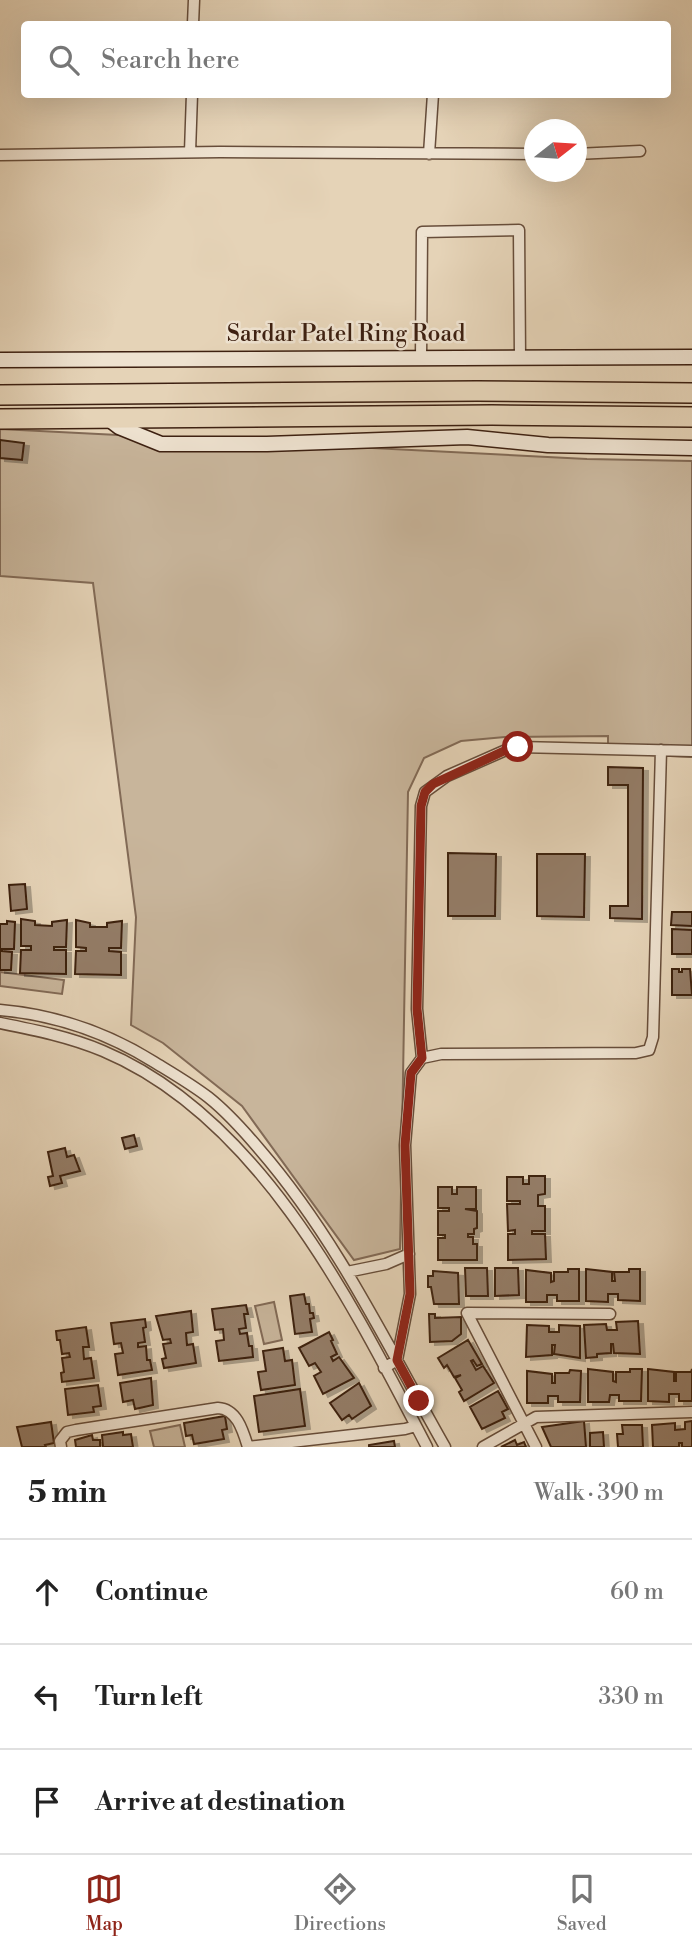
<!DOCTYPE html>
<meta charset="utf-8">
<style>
body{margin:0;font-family:"Libre Bodoni",serif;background:#f2f2f2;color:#222}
.compass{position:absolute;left:524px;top:119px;width:63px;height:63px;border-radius:50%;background:#fff;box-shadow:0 7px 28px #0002;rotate:73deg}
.stop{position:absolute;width:21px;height:21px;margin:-16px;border:5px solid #8f2418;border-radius:50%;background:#fff}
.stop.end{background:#8f2418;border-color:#fff;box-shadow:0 2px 7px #0008}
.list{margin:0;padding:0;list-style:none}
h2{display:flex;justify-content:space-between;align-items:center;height:91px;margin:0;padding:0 28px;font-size:30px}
h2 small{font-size:23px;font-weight:400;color:#767676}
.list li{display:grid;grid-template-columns:46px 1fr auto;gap:21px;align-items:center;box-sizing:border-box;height:105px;padding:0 28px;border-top:2px solid #e0e0e0}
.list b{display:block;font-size:26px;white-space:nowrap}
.list em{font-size:23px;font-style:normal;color:#767676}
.icon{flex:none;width:38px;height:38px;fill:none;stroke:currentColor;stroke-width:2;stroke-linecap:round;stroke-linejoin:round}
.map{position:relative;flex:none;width:692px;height:1447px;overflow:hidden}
.search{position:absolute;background:#fff;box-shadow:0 7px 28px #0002;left:21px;right:21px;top:21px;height:77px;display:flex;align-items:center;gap:18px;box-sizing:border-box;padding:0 24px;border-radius:7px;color:#767676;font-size:26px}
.sheet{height:406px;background:#fff}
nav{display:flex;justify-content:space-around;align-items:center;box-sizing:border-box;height:98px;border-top:2px solid #e0e0e0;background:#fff;font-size:19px;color:#767676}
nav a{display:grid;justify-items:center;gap:4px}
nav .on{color:#8f2418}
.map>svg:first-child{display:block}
.green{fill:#c8b59b;stroke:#826a56;stroke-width:2}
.building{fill:#947d67;stroke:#3d2011;stroke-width:2;filter:url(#shadow)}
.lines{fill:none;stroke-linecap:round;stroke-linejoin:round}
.street-casing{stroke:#674d3a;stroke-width:13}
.secondary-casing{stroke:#3d2011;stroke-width:17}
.highway-casing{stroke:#3d2011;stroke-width:22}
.street{stroke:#eee2d0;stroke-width:10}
.secondary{stroke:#eee2d0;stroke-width:14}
.highway{stroke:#e5d3b7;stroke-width:19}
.route{stroke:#8f2418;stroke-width:9}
.labels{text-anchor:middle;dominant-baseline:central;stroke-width:5;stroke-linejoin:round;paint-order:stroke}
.street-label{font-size:23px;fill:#3d2011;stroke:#eee2d0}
</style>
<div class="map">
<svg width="692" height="1447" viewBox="0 0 692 1447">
<defs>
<filter id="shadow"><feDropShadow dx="5" dy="3" stdDeviation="0" flood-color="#0004"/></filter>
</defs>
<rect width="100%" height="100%" fill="#e5d3b7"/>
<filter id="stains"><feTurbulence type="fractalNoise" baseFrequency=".00286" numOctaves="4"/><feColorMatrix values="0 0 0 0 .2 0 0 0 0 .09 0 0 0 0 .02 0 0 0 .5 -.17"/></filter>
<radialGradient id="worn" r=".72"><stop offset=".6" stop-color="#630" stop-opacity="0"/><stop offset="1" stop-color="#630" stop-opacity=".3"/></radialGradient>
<path class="green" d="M0 429 587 459 692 461V757L608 753V736L505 737 461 741 424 758 408 792 400 1249 354 1260 242 1106 163 1043 131 1025 136 917 93 583 0 576Z
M0 972 64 980 62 994 0 986Z
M274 1302 282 1340 264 1344 255 1306Z
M180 1425 185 1447H154L150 1431Z"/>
<path class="building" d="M0 440 24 443 22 460 0 458Z
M608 767 643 768 642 919 610 918V906H628V785H608Z
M448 853 496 854 495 916H448Z
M537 854H585L584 917 537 916Z
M25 884 27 909 11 911 9 885Z
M672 912H692V926L671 925Z
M21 919 35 921V925L52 926V922L67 920 66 947H54V950H66V974L20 973 21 950H31V946H21Z
M76 920 90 923V927H107V923L122 921 121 948H109V951L121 952V975L75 974 76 951H86V948L76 947Z
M7 921 15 922 14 949H2V951L12 952 11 970H0V924H7Z
M672 929 692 930V954H672Z
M672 969H679V972H682V969H690L692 995H672Z
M134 1135 137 1146 125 1149 122 1138Z
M65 1148 67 1157 74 1155 80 1171 60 1176 62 1183 50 1186 48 1177 53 1176 48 1152Z
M529 1176H545V1194L538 1195V1206H545V1231H532V1234H545L546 1259 508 1260V1234H515V1230L508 1231 507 1204H520V1201H507V1177H523V1184H529Z
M438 1187H452V1194H457V1187H476V1209H465L477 1211V1228L474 1229V1234H468V1237H473V1244H477V1260H438V1238H445V1235H438V1211H449V1208H438Z
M465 1268H487L488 1296H466Z
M495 1268H518L519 1295 495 1296Z
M568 1269H579V1301H557V1295H547V1302H526V1270L551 1273V1282L554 1281V1272H568Z
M586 1269 612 1272V1281H615L614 1272H629V1269H640V1301L618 1300V1294H608V1302L586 1301Z
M433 1271 458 1273 459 1304H434L431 1287H428V1276H433Z
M304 1294 306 1304H309L310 1313H313L314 1318 310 1319 312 1332 295 1334 290 1296Z
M246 1305 248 1314H244L246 1328 239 1329 240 1334 247 1333 249 1346H252L253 1357 219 1361 216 1341 224 1340 223 1329 215 1330 212 1309Z
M191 1311 193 1332 186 1333 187 1345 193 1344 196 1363 164 1368 162 1359 166 1358 163 1344 171 1343 170 1339 163 1340 156 1316Z
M429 1314H435V1318L461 1317V1334L452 1341 430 1342Z
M145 1319 146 1327 143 1328 145 1342 138 1343V1347L146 1346 147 1360H150L152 1370 118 1375 115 1354 123 1353 121 1343 114 1344 111 1323Z
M638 1321 640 1354 614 1353 613 1344H611V1353L597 1354V1357L586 1358 584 1325 606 1324 607 1330H617L616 1322Z
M527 1325 549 1326V1332H559V1325L580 1326V1358L554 1354 555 1345H552V1355L526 1357Z
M86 1327 89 1347H83L84 1359 91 1358 94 1378 62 1382 61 1373 64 1372 62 1358 70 1357 69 1353 62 1354 60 1340H57L56 1331Z
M329 1332 333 1340 331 1341 337 1354 331 1357 333 1361 339 1357 354 1378 323 1394 314 1376 321 1372 315 1363 309 1366 299 1348Z
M468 1340 482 1364 477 1366 473 1360 471 1361 476 1370 483 1366 494 1383 464 1401 459 1392 462 1390 455 1378 461 1375 454 1377 447 1365 444 1368 438 1358Z
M283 1348 285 1361 292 1360 295 1385 261 1390 258 1372 266 1371 263 1351Z
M588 1369 613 1372V1381L616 1382V1372H630V1369H642L641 1401H619V1395H610L609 1402H588Z
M648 1369 674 1372V1381H676V1372H691L692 1369V1401H679V1394H669V1402L648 1401Z
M570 1370 581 1371 580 1402H558V1396H548V1403H527V1371L552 1374V1383H555V1373H569Z
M151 1378 153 1405 135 1409 133 1400 123 1402 120 1383Z
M359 1383 371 1406 352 1419 349 1415 342 1420 330 1403Z
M98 1385 101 1406 93 1407 94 1412 68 1415 65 1389Z
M300 1389 305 1426 259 1432 254 1396Z
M498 1391 508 1409 502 1412 505 1418 482 1429 470 1407Z
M225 1416 227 1429 222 1430 224 1439 194 1444 192 1435 186 1436 184 1423Z
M584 1421 586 1447H551L542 1427Z
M692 1421V1447H682V1443H679V1447H653L652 1425 675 1423V1430L685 1429V1422Z
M51 1422 54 1443 45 1445 46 1447H22L17 1427Z
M622 1425H642L643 1447H618L617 1434H623Z
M123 1432V1435L131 1434 133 1447H103L102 1435Z
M603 1432 604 1447H590V1433Z
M92 1435 93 1440H100V1447H76L75 1440Z
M515 1440 517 1445 524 1442 526 1447H501Z
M394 1441 395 1447H369V1445Z"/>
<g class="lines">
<g class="street-casing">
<path id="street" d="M193 24 194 0
M190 152 192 94
M429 154 433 94
M576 154 640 151
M0 155 220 152 534 154
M421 359 422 232 519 230 520 357
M0 1010C57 1015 106 1032 154 1062 172 1073 191 1084 208 1097 227 1112 244 1131 260 1150 337 1239 387 1345 445 1447
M0 1023C35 1030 70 1037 103 1051 260 1117 352 1303 427 1447
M422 1058 417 1009 421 806 425 792 447 776 506 750 518 747 692 751
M347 1272 386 1264 409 1254
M384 1368 397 1360 410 1294 405 1145 411 1073 422 1058 441 1054 636 1053 649 1050 653 1037 661 750
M61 1447 60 1441 67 1432 76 1430 218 1408C237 1409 243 1431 248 1447
M248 1447 405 1429 416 1426
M483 1447 536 1417 692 1412
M536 1447 467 1313 610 1314"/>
</g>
<g class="secondary-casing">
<path id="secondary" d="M0 360 692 357
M106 417 119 427 161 444H267L467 437 548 445 692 448"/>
</g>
<g class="highway-casing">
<path id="highway" d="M0 395 477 391 692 393
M0 419 492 415 692 417"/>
</g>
<use href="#street" class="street"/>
<use href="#secondary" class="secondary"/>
<use href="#highway" class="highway"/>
</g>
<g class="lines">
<path class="route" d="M419 1401 397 1360 410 1294 405 1145 411 1073 422 1058 417 1009 421 806 425 792 433 784 506 750 518 747"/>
</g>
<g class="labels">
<g class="street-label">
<text x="346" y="334">Sardar Patel Ring Road</text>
</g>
</g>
<rect width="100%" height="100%" filter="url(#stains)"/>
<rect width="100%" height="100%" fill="url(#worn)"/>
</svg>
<svg class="compass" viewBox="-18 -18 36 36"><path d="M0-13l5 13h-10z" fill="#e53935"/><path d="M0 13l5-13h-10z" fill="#767676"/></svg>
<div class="stop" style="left:518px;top:747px"></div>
<div class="stop end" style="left:419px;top:1401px"></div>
<div class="search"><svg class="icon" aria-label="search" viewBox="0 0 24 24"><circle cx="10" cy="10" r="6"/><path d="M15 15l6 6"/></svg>Search here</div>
</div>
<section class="sheet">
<h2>5 min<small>Walk · 390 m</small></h2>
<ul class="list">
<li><svg class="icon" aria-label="ahead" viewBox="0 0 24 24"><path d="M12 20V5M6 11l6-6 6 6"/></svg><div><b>Continue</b></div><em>60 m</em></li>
<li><svg class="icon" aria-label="left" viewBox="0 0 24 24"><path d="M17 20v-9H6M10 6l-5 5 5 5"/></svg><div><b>Turn left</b></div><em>330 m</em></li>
<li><svg class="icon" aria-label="arrive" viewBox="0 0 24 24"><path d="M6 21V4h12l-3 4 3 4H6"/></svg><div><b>Arrive at destination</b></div></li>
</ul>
</section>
<nav>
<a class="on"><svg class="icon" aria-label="map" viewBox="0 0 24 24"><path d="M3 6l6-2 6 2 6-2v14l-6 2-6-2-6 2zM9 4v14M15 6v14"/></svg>Map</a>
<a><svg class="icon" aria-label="directions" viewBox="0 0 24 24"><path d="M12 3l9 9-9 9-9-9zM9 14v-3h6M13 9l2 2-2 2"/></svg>Directions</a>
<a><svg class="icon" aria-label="saved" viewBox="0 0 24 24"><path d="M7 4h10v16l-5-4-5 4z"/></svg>Saved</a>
</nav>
